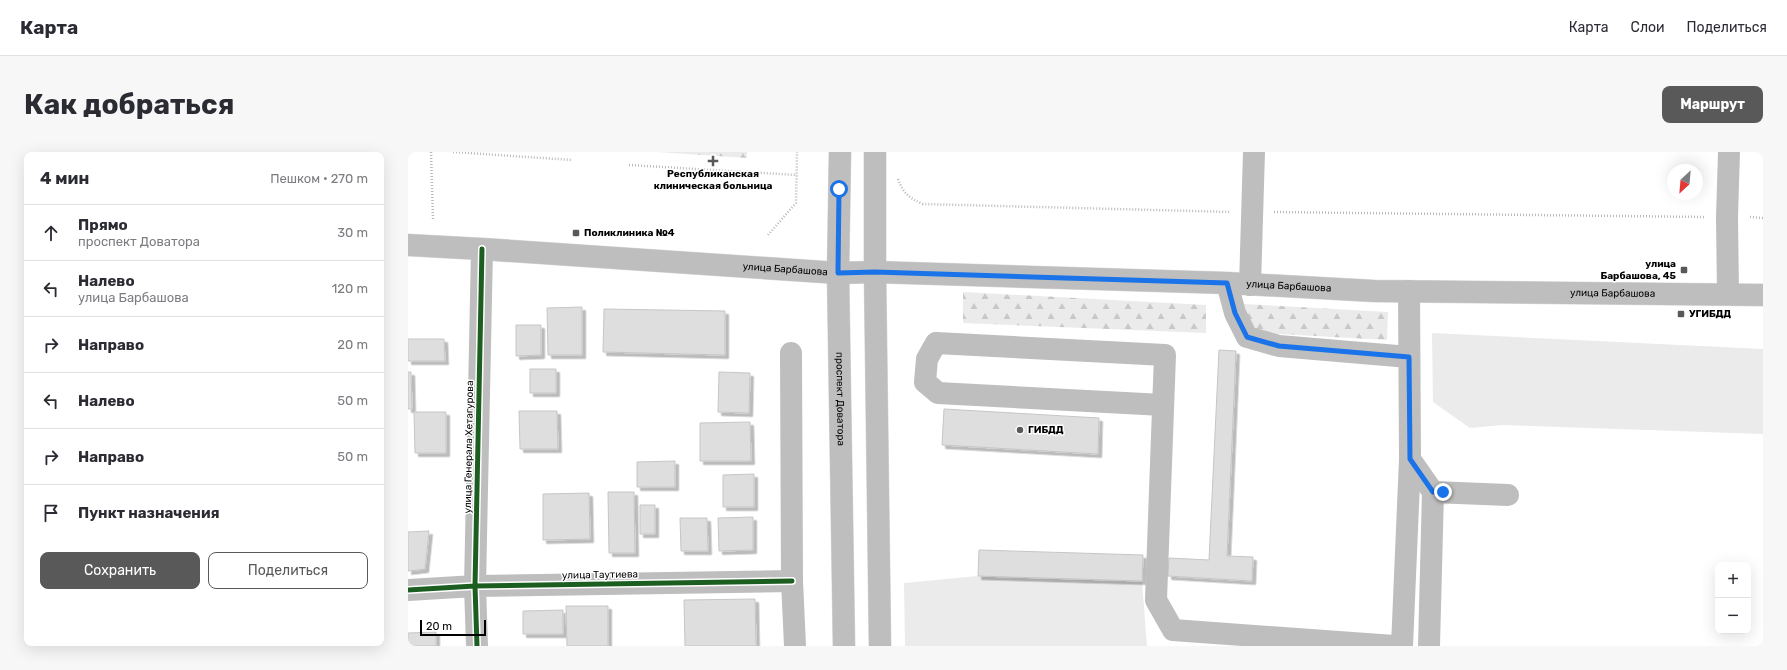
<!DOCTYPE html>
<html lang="ru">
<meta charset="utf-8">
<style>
body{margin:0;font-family:Rubik,sans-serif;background:#f7f7f7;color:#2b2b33}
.controls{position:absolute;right:12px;bottom:12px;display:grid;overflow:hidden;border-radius:8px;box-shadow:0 4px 16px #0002}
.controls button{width:36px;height:36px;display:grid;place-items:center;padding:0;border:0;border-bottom:1px solid #e1e1e2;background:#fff;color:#2b2b33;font:20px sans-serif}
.compass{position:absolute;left:1259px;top:12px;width:36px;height:36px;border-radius:50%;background:#fff;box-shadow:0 4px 16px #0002;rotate:206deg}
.scale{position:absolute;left:12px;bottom:10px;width:66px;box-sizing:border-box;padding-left:4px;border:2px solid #000;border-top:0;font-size:11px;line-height:14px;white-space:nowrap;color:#000;-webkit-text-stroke:3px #fff;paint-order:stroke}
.stop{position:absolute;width:12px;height:12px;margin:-9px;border:3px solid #1a73e8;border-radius:50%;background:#fff}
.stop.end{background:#1a73e8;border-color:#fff;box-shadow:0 1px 4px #0008}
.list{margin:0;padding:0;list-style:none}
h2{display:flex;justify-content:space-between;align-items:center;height:52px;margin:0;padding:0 16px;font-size:17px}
h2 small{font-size:13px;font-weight:400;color:#7c7c81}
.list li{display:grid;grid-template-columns:26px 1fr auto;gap:12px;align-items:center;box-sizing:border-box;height:56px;padding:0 16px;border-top:1px solid #e1e1e2}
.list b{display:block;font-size:15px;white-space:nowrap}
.list p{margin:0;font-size:13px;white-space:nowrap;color:#7c7c81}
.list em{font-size:13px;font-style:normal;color:#7c7c81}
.actions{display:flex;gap:8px;padding:12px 16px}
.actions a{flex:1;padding:9px 0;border:1px solid #595959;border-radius:8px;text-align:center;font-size:14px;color:#595959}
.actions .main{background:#595959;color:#fff}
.icon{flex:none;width:22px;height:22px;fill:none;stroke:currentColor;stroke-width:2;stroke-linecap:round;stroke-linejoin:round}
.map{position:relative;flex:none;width:1355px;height:494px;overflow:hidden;border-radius:8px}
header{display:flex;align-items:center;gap:24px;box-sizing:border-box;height:56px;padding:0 20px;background:#fff;border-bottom:1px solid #e1e1e2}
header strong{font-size:19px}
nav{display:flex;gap:22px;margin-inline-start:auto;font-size:14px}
.intro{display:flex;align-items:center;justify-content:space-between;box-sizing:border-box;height:96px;padding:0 24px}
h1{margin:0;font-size:28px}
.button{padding:10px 18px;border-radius:8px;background:#595959;color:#fff;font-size:14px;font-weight:700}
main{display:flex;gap:24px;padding:0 24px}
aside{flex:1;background:#fff;border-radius:8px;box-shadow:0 4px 16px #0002}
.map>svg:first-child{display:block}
.green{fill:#ebebeb}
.forest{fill:url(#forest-firs)}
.building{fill:#dedede;stroke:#c6c6c6;filter:url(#shadow)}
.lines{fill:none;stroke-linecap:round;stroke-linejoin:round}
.major-casing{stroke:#dbdbdb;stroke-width:23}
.path{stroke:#b9b9b9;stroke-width:2.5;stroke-dasharray:1 2;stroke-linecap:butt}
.minor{stroke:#bebebe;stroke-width:22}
.major{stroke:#bebebe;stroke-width:22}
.cycleway-casing{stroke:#fff;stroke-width:8}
.cycleway{stroke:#1b5e20;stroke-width:5}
.route{stroke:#1a73e8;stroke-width:5}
.poi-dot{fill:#595959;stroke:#fff;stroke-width:1.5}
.labels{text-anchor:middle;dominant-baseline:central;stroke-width:3;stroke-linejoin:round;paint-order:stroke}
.poi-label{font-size:10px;font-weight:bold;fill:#000;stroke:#fff;text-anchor:start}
.street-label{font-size:10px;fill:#000;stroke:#fff}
</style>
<header>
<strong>Карта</strong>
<nav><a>Карта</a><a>Слои</a><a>Поделиться</a></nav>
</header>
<div class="intro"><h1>Как добраться</h1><a class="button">Маршрут</a></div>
<main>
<aside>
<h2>4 мин<small>Пешком · 270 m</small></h2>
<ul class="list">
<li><svg class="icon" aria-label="ahead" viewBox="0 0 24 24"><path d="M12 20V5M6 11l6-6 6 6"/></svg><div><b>Прямо</b><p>проспект Доватора</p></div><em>30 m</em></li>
<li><svg class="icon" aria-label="left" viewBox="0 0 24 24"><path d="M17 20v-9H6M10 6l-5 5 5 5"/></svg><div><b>Налево</b><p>улица Барбашова</p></div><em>120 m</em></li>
<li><svg class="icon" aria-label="right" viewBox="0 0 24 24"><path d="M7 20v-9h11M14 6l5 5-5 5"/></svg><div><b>Направо</b></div><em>20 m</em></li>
<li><svg class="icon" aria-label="left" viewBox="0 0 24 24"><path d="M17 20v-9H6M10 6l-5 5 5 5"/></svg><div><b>Налево</b></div><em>50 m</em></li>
<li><svg class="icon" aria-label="right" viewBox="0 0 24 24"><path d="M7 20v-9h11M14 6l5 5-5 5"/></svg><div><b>Направо</b></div><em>50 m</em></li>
<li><svg class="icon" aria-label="arrive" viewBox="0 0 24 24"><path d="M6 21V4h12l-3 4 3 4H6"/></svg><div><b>Пункт назначения</b></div></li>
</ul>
<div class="actions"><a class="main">Сохранить</a><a>Поделиться</a></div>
</aside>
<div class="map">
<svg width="1355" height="494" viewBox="0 0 1355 494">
<defs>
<pattern id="forest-firs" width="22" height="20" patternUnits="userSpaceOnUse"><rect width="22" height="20" fill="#ebebeb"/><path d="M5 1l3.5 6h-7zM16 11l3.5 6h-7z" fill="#c8c8c8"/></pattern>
<filter id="shadow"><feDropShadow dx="3.5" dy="3.5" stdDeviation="0" flood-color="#0004"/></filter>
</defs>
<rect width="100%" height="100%" fill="#fff"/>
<path class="green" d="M1024 181 1355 197V282L1095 273 1062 276 1025 250Z
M570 424 734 429 739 494H497L496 431Z"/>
<path class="forest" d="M249 0H339V6Z
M555 140 798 153V181L555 171Z
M836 152 980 160 979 188 836 180Z"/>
<path class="building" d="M174 155V203H140L139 156Z
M196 157 317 159V203L195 200Z
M108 173H133V203L108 204Z
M0 187H36L37 209H0Z
M811 198 828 199 819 404 845 405 844 429 760 424 761 406 801 408Z
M122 217H148V241H122Z
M0 220H3L4 257H0Z
M311 220 342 221 341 261 310 260Z
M536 257 691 266 690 302 534 293Z
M111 259H149L150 297H112Z
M6 260H38V301H7Z
M342 270 343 309H292V271Z
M267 309V335H229V310Z
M346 322V355H315V323Z
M200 340H226L227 401H201Z
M181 341 182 387 135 388V342Z
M232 353H247V382H232Z
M345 365V398L311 399 310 366Z
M272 366H299L300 399H273Z
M21 379 17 417 0 419V380Z
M571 398 735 403 734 429 570 424Z
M347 447 348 494H277L276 448Z
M158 454H200V494H159Z
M155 458V482H115V459Z
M28 480V494H0V481Z"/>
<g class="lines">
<g class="major-casing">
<g id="major">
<path id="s1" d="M432 0 430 121 436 494"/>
<path d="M467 0V120L472 494"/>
<path id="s2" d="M0 93 74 97 430 121 467 120 819 131 966 139 1355 143"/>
</g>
</g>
<path class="path" d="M23 0 25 67
M45 0 164 8
M221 13 389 23
M490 27C495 41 501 46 515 52L823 60
M866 60 1297 65
M1342 65 1355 66
M360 83 388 51 389 0"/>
<path class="minor" d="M819 131 827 161 839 185 871 194 1001 205
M842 133 846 0
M1320 142 1319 65 1321 0
M383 201 384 429 387 494
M755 253 530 241 517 230 519 207 528 191 757 203 748 448 765 478 986 494
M1002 307 1025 340 1021 494
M1025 340 1100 343
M0 438 67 434 384 429
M69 494 67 434 74 97
M994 494 1002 307 1001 139"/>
<use href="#major" class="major"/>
<g class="cycleway-casing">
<path id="cycleway" d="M0 438 67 434 384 429
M69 494 67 434 74 97"/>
</g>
<use href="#cycleway" class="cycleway"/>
</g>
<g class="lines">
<path class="route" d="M431 37 430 121 467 120 819 131 827 161 839 185 871 194 1001 205 1002 307 1025 340H1035"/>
</g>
<g class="poi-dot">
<path d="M303 3h4v4h4v4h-4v4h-4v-4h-4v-4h4z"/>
<rect x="164" y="77" width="8" height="8" rx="2"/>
<rect x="1272" y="114" width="8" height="8" rx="2"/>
<rect x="1269" y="158" width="8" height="8" rx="2"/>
<circle cx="612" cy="278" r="4"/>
</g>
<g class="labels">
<g class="poi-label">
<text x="305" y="22" text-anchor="middle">Республиканская<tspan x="305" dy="12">клиническая больница</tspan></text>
<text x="176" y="81">Поликлиника №4</text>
<text x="1268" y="112" text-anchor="end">улица<tspan x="1268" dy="12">Барбашова, 45</tspan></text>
<text x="1281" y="162">УГИБДД</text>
<text x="620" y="278">ГИБДД</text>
</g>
<g class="street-label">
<text stroke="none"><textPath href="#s2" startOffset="378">улица Барбашова</textPath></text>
<text stroke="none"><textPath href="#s2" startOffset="882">улица Барбашова</textPath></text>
<text stroke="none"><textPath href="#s2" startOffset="1206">улица Барбашова</textPath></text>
<text stroke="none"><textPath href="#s1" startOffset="247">проспект Доватора</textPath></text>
<text transform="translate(61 295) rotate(-89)">улица Генерала Хетагурова</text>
<text transform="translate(192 423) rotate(-1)">улица Таутиева</text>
</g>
</g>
</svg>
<div class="controls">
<button>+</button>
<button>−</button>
</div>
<svg class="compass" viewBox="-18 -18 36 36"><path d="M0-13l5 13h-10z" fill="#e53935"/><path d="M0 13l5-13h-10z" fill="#7c7c81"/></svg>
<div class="scale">20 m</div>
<div class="stop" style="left:431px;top:37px"></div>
<div class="stop end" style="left:1035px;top:340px"></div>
</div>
</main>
